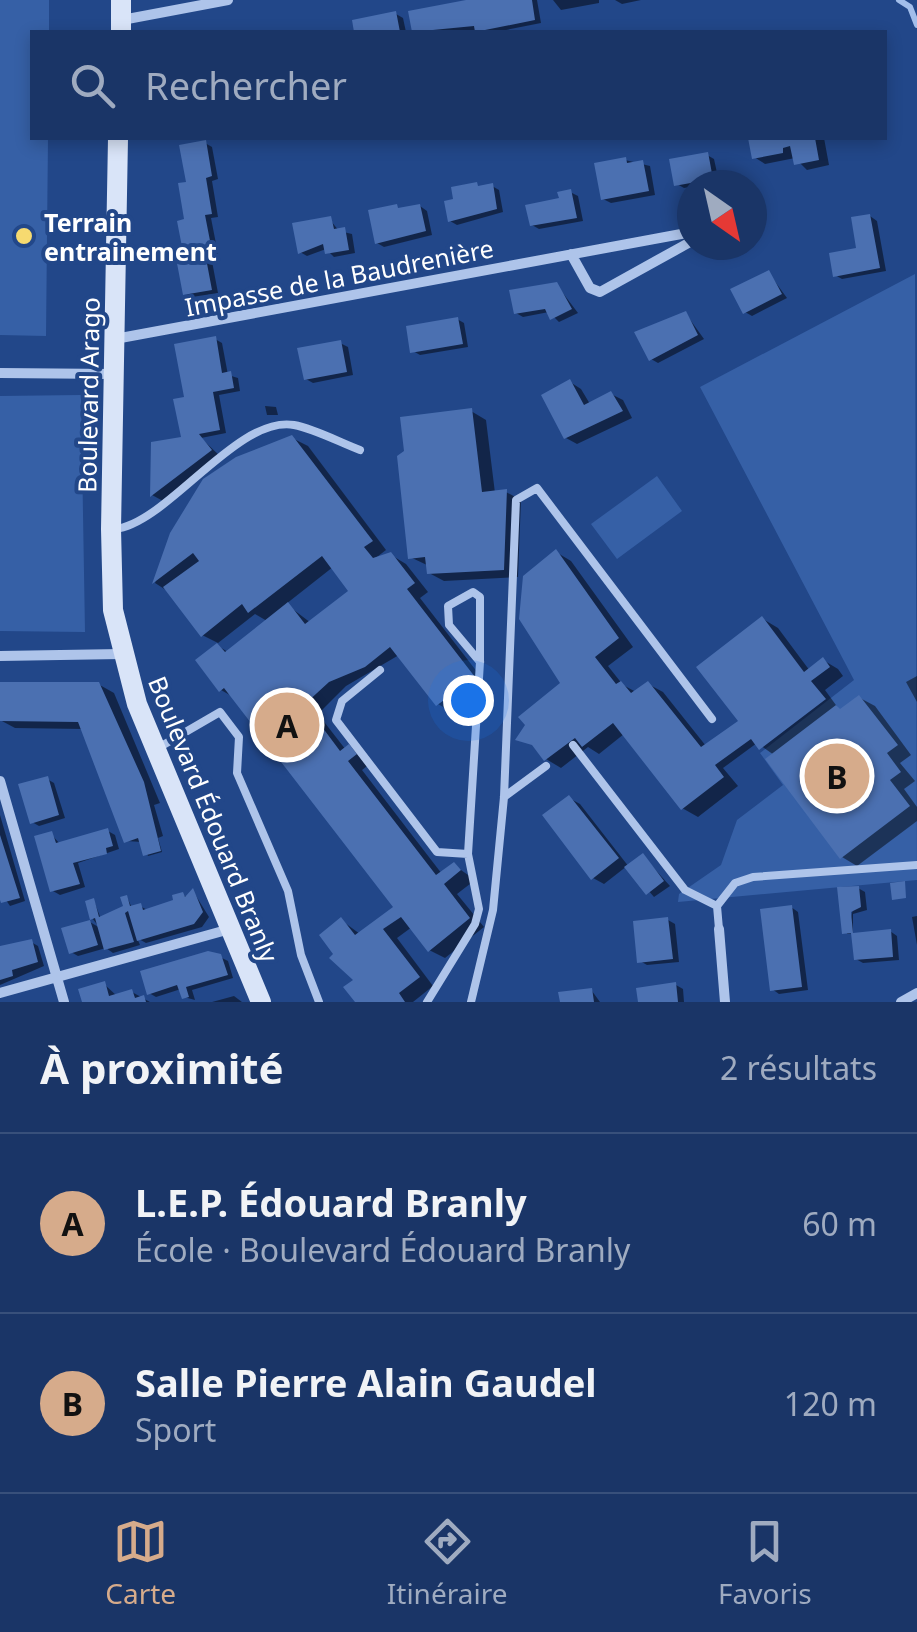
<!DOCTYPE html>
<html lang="fr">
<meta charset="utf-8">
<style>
body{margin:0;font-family:"Noto Sans",sans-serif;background:#274070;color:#f1f3f6}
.compass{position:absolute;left:677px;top:170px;width:90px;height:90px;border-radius:50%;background:#1a3567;box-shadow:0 5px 15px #0003;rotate:146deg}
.you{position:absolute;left:468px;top:700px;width:35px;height:35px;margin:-25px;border:8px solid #fff;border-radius:50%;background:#1a73e8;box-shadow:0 0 0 15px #1a73e833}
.badge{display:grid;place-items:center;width:65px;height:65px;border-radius:50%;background:#d6ab8b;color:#111;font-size:32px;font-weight:700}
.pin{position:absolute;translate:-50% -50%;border:5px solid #fff;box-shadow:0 2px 10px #0006}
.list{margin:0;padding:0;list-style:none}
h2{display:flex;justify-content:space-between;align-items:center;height:130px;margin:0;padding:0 40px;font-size:42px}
h2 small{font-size:32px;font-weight:400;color:#9fabc0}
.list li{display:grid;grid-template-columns:65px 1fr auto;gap:30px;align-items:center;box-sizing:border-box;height:180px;padding:0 40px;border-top:2px solid #38507b}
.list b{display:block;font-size:38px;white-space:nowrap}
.list p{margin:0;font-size:32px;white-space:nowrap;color:#9fabc0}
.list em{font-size:32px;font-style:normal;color:#9fabc0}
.icon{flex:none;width:55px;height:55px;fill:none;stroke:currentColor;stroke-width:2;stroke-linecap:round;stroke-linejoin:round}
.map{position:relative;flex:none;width:917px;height:1002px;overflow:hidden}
.search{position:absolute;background:#1a3567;box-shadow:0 5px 15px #0003;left:30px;right:30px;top:30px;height:110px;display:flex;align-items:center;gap:25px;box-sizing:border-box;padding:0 35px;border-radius:0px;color:#9fabc0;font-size:38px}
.sheet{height:490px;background:#1a3567}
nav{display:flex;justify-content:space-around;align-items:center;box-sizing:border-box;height:140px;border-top:2px solid #38507b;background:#1a3567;font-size:28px;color:#9fabc0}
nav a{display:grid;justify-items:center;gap:5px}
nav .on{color:#d6ab8b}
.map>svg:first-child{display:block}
.green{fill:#3660a6}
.shadow{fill:#0007;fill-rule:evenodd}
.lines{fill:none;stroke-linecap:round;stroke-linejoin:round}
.stream{stroke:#a2beeb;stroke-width:6}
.building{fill:#4b70b1}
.lane{stroke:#aec4ea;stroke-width:8}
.street{stroke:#aec4ea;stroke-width:10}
.secondary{stroke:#d9e4f8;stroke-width:20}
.poi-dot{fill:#f6da70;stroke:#224789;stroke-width:4}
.labels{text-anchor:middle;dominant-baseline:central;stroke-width:8;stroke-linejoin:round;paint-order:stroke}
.poi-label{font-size:25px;font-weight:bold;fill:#fff;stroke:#224789;text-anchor:start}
.street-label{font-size:25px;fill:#fff;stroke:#224789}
</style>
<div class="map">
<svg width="917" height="1002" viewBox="0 0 917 1002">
<rect width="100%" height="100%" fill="#224789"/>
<path class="green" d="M0 0H49V32H32V138H48L46 336 0 335Z
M915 274 917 880 678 902 679 894 721 865 737 820 783 785 760 753 854 680 700 387Z
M81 395 85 632 0 631V396Z
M657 476 682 511 617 559 591 524Z"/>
<path class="shadow" d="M470 0H537L541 23 496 32H415L411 13Z
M553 0H599V3L561 10Z
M615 0H641L622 4Z
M396 14 403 18 406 32H357L355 22Z
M750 138H824L829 165 807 170 795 158 765 164 754 157Z
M205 143 212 147 218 179 212 181 218 217 211 218 218 254 211 256 218 293 192 297 185 293 189 184Z
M707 155 714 159 719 182 684 188 677 184Z
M625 160 650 166 655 195 611 203 603 199Z
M492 186 499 190 503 212 457 225 450 221Z
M570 192 578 196 583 221 539 229 532 225Z
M420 206 427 211 432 235 384 247 377 243Z
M870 216 877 221 886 271 842 279 835 275 859 250Z
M331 221 339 231 352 234 355 253 334 257 326 249 307 256 300 252Z
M768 272 787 298 752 316 745 312Z
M556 284 578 313 559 322 549 312 523 317 516 313Z
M686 314 704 339 658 363 651 359Z
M457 319 464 323 468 347 420 355 413 351Z
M215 339 222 343 228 375 238 378 240 391 219 395 226 433 201 438 221 457 163 501 152 495 153 444 186 439 187 399Z
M340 343 348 347 353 375 313 383 306 379Z
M570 382 581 389 590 404 611 394 623 400 632 418 577 444 566 438Z
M265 406 276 407 278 415H267Z
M471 411 486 420 495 493 506 492 521 500 518 577 444 581 429 573V566L410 557Z
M292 438 308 446 386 550 373 560 391 555 406 564 428 592 420 598 488 686 453 713 438 704 399 655 346 686 318 714 346 750 350 747 371 763 362 770 442 874 454 865 475 880 457 894 484 927 445 958 429 950 412 927 397 938 433 986 413 1002H358L356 980 337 955 341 920 360 934 397 908 235 698 221 690 218 646 228 652 267 621 255 614 218 643 202 635 169 592 155 583 178 522ZM333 567 352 592 311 623 286 604Z
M556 552 571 561 633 647 608 666 623 685 636 692 648 684 663 692 706 746 738 724 763 619 778 628 810 671 823 660 838 669 843 676 825 690 841 712 860 698 875 706 911 755 900 763 915 781 904 789 917 807V821L857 866 842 857 768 760 774 755 757 743 723 768 738 786 698 817 682 808 624 734 599 754 588 747 561 768 546 759 563 684Z
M917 676V702L906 682Z
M0 684H98L114 693 160 803 154 805 163 836 158 838 162 852 148 856 142 842 126 841 83 729 15 728 0 720Z
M47 779 54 783 65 818 39 826 32 822Z
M569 798 580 804 629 867 643 856 670 886 654 897 627 866 604 884 593 878Z
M0 815 25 901 10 906 0 891Z
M108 831 115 835 119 849 78 863 85 887 60 895 53 891 51 834 60 844Z
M858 888 865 892 867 910 853 914V933L847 934Z
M193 891 209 917 202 927 146 943 137 938 140 945 113 953 106 948 78 956 71 952 90 922 100 928 92 918 94 901 101 919 126 908 127 897 132 908 140 906 149 911 176 902 183 895 188 898Z
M791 907 798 912 808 990 779 994 772 989Z
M917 916V945L912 917Z
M668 920 675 924 679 962 647 965 640 961Z
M890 931 897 936 899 960 863 963 856 959Z
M31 942 38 946 44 966 0 985V949Z
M220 957 228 961 233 978 192 990 195 1000 184 997 181 989 156 997 149 993Z
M104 984 117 996 132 992 150 1002H84Z
M676 985 683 989 684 1002H640Z
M592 991 600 1002H559H562Z
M234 996 242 1002H212Z"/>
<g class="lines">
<path class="stream" d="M899 0 910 7 917 25"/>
</g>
<path class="building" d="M466 0H532L535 20 475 32 474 26 412 32 408 11Z
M396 11 400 32H354L352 20Z
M748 138H815L819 160 794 165 790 146 783 148V153L752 159Z
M206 140 212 176 206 178 212 214 205 215 212 251 205 253 212 290 183 295 176 258 184 257 177 221 184 219 178 183 186 182 179 145Z
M708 152 713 179 674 186 669 159Z
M626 157 627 163 643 160 649 191 601 200 594 163Z
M477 182 478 186 493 183 497 209 448 222 444 201 453 199 451 187Z
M571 189 577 218 530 226 525 205 559 198 557 192Z
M397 204 398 208 420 204 426 231 375 244 368 210Z
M870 214 880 268 833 277 829 253 856 248 851 217Z
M331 216 334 229 345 227 349 250 325 254 323 244 298 254 292 223Z
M769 270 782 294 743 314 730 289Z
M557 282 572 309 550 320 545 309 514 314 509 290Z
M686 311 698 335 649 361 634 332Z
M458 317 463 344 410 353 406 326Z
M216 336 222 373 231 371 234 388 213 392 220 430 199 434 212 450 150 497 151 442 181 437 173 399 184 397 174 344Z
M341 340 347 372 304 380 297 348Z
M570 379 584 405 611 391 623 411 564 439 541 395Z
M472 408 482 492 507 489 504 570 427 574 425 557 408 559 397 456 404 451 400 417Z
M292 435 373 541 364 547 373 558 391 552 415 583 407 589 475 677 436 706 390 647 365 667 329 682 305 704 340 751 349 744 357 754 348 761 436 875 454 862 461 870 444 884 470 918 428 952 401 917 383 929 420 977 399 993 405 1002H355L343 987 353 980 329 958 333 954 319 935 341 917 355 935 393 907 224 688 219 692 195 660 217 643 225 652 288 602 305 624 348 591 322 556 248 613 242 604 201 637 163 587 199 561 193 553 152 584 170 533 203 479 236 457Z
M556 549 619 638 595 657 616 684 621 681 631 693 648 681 701 747 738 721 696 667 762 616 804 672 823 657 830 667 811 681 826 699 759 750 751 739 715 765 724 777 681 810 613 723 582 747 575 738 544 761 532 745 515 740 525 725 518 717 560 683 519 619 523 576Z
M0 682H99L144 782 161 851 143 856 138 838 124 843 78 722 0 721Z
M859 695 898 745 887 753 901 772 890 780 910 806 840 859 765 759 836 705 840 709Z
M48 776 59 815 30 824 18 784Z
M569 795 619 858 591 880 542 815Z
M108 828 113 846 106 848 107 854 73 863 80 884 50 892 34 836 52 831 56 843Z
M0 835 20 898 1 903 0 900Z
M643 853 664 881 646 895 624 867Z
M905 881 906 898 892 900 890 883Z
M859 886 861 907 851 912 853 933 891 929 893 957 854 960 851 933 842 934 837 887Z
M193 888 203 912 194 924 137 941 128 911 125 913 134 942 104 950 95 918 90 920 98 945 69 954 61 928 90 920 85 901 94 898 99 917 123 906 120 897 127 895 130 906 141 903 143 910 173 900 172 895 183 892 185 897Z
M792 905 802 987 770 991 760 909Z
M668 917 673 959 637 963 633 921Z
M32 939 38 962 12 970 13 976 0 980V946Z
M208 951 221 954 228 975 186 987 189 997 182 999 177 985 147 995 140 971Z
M105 981 109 996 132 989 135 998 144 995 146 1002H82L78 989Z
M676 982 678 1002H638L636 988Z
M592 988 594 1002H560L558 992Z"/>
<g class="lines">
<path class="lane" d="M115 529C167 524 237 415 294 425 315 429 339 442 360 450
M380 670 342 701 336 720 437 852 468 854
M573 745 685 890 717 906
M158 748 220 712 239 737 237 773 288 891 301 955 319 1002
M504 797 546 766
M719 929 717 906 735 883 753 877 917 865
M427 1002 475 924 479 909 468 854 480 662V597L473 592 448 606 449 625 480 662
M471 1002 493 910 504 797 516 500 537 488 712 719"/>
<path class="street" d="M122 20 228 0
M571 254 590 288 600 292 692 241
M115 339 692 232
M0 373 113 374
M0 656 121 654
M0 781 64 1002
M719 929 725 1002
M0 993 230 929
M901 1002 917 993"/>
<path class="secondary" d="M121 32V0
M118 138 111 529 113 610 137 704 261 1002"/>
</g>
<circle class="poi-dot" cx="24" cy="236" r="10"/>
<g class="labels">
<g class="poi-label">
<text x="44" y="222">Terrain<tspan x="44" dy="29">entrainement</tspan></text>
</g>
<g class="street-label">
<text transform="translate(339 277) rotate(-11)">Impasse de la Baudrenière</text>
<text transform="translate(88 395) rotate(-89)">Boulevard Arago</text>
<text transform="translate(214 819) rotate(68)">Boulevard Édouard Branly</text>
</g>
</g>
</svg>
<svg class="compass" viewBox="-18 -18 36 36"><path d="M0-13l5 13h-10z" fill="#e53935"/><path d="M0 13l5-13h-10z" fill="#9fabc0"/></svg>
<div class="you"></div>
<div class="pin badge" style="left:287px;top:725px">A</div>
<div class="pin badge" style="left:837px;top:776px">B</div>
<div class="search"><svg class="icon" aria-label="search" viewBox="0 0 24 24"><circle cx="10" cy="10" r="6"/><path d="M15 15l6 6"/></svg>Rechercher</div>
</div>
<section class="sheet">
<h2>À proximité<small>2 résultats</small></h2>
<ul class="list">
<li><span class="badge">A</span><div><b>L.E.P. Édouard Branly</b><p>École · Boulevard Édouard Branly</p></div><em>60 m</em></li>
<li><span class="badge">B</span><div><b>Salle Pierre Alain Gaudel</b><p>Sport</p></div><em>120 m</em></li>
</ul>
</section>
<nav>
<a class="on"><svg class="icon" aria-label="map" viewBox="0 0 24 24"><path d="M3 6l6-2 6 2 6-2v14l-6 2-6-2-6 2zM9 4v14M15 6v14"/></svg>Carte</a>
<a><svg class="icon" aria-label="directions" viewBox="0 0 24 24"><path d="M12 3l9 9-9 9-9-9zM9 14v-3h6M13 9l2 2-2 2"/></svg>Itinéraire</a>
<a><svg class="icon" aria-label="saved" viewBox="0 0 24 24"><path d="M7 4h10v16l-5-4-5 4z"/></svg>Favoris</a>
</nav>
